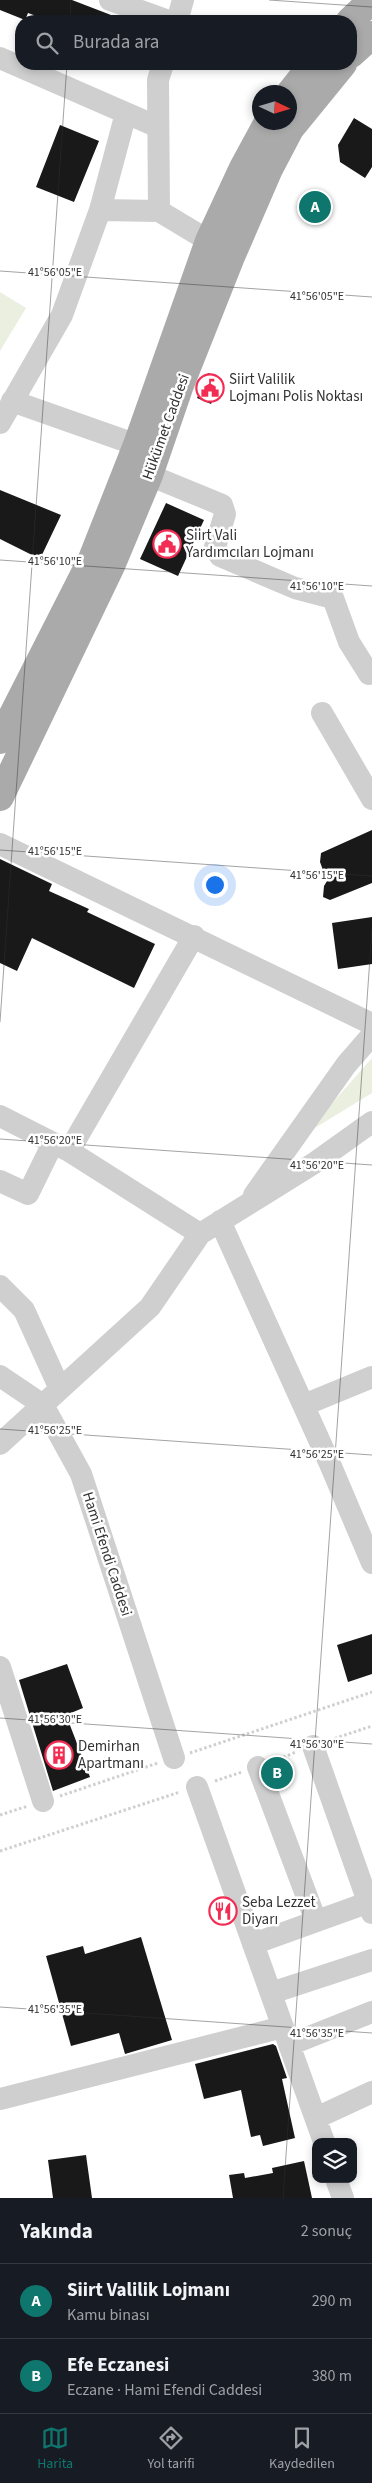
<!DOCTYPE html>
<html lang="tr">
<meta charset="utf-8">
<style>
body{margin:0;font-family:"Source Sans 3",sans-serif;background:#242831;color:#f1f3f6}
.controls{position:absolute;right:15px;bottom:15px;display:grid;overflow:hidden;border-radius:10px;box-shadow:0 2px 8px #0003}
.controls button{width:45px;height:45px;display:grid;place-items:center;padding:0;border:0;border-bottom:1px solid #363941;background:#171b24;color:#f1f3f6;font:25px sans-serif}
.compass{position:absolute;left:252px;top:85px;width:45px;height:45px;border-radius:50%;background:#171b24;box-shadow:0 2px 8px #0003;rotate:94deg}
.you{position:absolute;left:214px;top:884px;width:18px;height:18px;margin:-12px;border:4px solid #fff;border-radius:50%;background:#1a73e8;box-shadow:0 0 0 8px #1a73e833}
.badge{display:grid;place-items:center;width:32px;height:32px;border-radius:50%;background:#0f766e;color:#fff;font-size:16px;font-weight:700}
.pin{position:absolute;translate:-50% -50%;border:2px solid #fff;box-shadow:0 1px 5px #0006}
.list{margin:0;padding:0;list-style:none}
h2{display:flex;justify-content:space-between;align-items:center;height:65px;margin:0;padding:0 20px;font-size:21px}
h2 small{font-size:16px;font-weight:400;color:#9ea1a6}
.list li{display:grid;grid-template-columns:32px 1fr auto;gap:15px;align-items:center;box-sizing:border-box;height:75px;padding:0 20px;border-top:1px solid #363941}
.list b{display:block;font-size:19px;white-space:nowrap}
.list p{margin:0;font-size:16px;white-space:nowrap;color:#9ea1a6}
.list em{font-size:16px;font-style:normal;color:#9ea1a6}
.icon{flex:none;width:28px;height:28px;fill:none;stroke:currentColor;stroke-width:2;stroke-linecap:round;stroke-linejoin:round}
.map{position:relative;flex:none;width:372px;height:2198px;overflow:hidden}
.search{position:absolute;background:#171b24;box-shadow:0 2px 8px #0003;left:15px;right:15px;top:15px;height:55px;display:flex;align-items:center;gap:12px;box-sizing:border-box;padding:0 18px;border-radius:20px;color:#9ea1a6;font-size:19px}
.sheet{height:215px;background:#171b24}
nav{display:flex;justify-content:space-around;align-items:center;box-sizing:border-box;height:70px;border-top:1px solid #363941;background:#171b24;font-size:14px;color:#9ea1a6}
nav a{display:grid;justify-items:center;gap:2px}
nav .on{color:#0f766e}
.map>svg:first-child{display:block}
.green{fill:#eaefe0}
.building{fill:#191919}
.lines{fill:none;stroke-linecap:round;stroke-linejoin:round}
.path{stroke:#cfcfcf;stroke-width:3;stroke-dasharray:2.5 2.5;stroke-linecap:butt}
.minor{stroke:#cfcfcf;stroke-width:22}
.major{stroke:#aaa;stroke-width:28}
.ticks{fill:none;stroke:#323232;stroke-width:1;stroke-opacity:0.45}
.labels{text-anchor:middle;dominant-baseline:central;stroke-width:5;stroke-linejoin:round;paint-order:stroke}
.poi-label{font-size:15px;fill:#323232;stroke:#fff;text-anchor:start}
.street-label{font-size:15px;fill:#323232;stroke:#fff}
.ticks-label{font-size:12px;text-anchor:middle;fill:#323232;stroke:#fff;stroke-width:5;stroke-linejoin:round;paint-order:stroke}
</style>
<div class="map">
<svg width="372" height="2198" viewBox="0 0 372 2198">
<rect width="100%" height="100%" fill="#fff"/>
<path class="green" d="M0 292 26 308 0 351Z
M372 1058V1093L305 1134Z"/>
<path class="building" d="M0 0H72L124 20 50 21 28 13 25 20 0 10Z
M354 118 372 129V167L365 178 340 162 338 145Z
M60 125 99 141 74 202 36 187Z
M208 373 222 379 211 404 197 398Z
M0 490 61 515 40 559 0 539Z
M166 503 204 520 178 576 140 559Z
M372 830V883L330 900 323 897 324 886 327 881 320 862 321 853Z
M0 859 52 884 49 891 89 909 87 912 155 944 134 988 32 938 17 971 0 963Z
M372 917V964L338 969 332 923Z
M372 1634V1674L348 1682 337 1645Z
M67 1664 83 1708 66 1715 90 1777 53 1791 19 1680Z
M141 1937 172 2040 125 2054 119 2033 71 2046 46 1956 83 1946 85 1954Z
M273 2044 276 2046 287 2078 282 2079 295 2138 263 2146 260 2135 251 2137 241 2090 204 2099 195 2064Z
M86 2155 92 2198H53L48 2160Z
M304 2161 312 2198H233L229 2175 244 2173 245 2178 273 2173 272 2168Z"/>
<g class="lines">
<path class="path" d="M330 1740 372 1726
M190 1753 372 1692
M274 1761 296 1752
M215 1781 242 1772
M60 1796 158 1763
M0 1815 28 1806
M0 1851 180 1792"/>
<path class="minor" d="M110 0 169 21
M177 21 183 0
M0 58 158 127
M163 64 158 80 159 211 209 241
M126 113 100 210 159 211
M12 401 137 445
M0 423 62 315 100 210
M149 475 222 505 225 514 215 547 220 556 295 588 333 598 349 642 369 674
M322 713 372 799
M0 844 372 1024
M0 1116 69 1151 200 1234
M69 1151 194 936
M0 1181 28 1194 53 1143
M254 1195 346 1065 372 1035
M220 1221 330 1464 372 1563
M0 1286 24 1310 60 1389
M0 1376 43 1405 81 1474 174 1758
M304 1405 372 1377
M0 1444 150 1307 200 1234 316 1162 372 1122
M0 1667 43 1801
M313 1746 372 1913
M258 1767 316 1921
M197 1787 324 2142
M253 1944 372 1901
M271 1993 372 1960
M289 2045 372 2012
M0 2099 283 2027
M316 2118 372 2092
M336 2179 343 2198"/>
<path class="major" d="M350 21 372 0
M351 54 372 35
M290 93 313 64
M0 740 92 559 137 445 209 241 243 168 268 122
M0 797 111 566 149 475 180 385 230 259 269 169 290 129 343 64"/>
</g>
<path class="ticks" d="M269 0 372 7M70 21 71 0M0 271 372 297M0 560 372 586M0 850 372 876M0 1022 67 64M0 1139 372 1165M0 1429 372 1455M0 1718 372 1744M0 2007 372 2033M283 2198 372 929"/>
<defs>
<g id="civic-ring" transform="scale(1.4375)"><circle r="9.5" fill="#fff" stroke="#f22c52" stroke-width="1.5"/><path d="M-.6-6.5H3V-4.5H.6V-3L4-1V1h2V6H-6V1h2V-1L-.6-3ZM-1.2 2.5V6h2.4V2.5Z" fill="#f22c52"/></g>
<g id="building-ring" transform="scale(1.4375)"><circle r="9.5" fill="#fff" stroke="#f22c52" stroke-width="1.5"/><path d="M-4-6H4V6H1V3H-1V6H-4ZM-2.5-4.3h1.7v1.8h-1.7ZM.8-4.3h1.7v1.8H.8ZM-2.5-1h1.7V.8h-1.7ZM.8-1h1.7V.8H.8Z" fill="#f22c52"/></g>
<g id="restaurant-ring" transform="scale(1.4375)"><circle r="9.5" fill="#fff" stroke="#f22c52" stroke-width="1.5"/><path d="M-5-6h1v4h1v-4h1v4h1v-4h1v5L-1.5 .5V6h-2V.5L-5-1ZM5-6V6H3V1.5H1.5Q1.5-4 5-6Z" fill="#f22c52"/></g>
</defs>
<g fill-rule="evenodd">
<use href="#civic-ring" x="210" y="388"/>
<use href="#civic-ring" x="167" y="544"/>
<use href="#building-ring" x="59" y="1755"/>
<use href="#restaurant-ring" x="223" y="1911"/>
</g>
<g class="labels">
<g class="poi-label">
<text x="229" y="379">Siirt Valilik<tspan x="229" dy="17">Lojmanı Polis Noktası</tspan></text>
<text x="186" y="535">Siirt Vali<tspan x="186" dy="17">Yardımcıları Lojmanı</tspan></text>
<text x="78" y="1746">Demirhan<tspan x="78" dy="17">Apartmanı</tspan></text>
<text x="242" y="1902">Seba Lezzet<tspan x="242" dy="17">Diyarı</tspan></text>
</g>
<g class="street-label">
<text transform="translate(166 427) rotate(-70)">Hükümet Caddesi</text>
<text transform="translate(107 1554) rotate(72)">Hami Efendi Caddesi</text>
</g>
</g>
<g class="ticks-label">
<text x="55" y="276">41°56'05"E</text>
<text x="317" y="300">41°56'05"E</text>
<text x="55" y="565">41°56'10"E</text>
<text x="317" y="590">41°56'10"E</text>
<text x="55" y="855">41°56'15"E</text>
<text x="317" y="879">41°56'15"E</text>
<text x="55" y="1144">41°56'20"E</text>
<text x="317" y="1169">41°56'20"E</text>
<text x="55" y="1434">41°56'25"E</text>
<text x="317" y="1458">41°56'25"E</text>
<text x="55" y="1723">41°56'30"E</text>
<text x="317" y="1748">41°56'30"E</text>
<text x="55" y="2013">41°56'35"E</text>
<text x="317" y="2037">41°56'35"E</text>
</g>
</svg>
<div class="controls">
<button><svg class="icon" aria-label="layers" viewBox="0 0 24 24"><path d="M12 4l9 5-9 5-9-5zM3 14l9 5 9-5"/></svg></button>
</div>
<svg class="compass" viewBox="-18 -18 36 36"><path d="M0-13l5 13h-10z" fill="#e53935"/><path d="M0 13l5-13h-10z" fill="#9ea1a6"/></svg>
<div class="you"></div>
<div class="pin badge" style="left:315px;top:207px">A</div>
<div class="pin badge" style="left:277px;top:1773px">B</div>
<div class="search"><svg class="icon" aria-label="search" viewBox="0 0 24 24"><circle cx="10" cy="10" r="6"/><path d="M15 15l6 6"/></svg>Burada ara</div>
</div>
<section class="sheet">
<h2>Yakında<small>2 sonuç</small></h2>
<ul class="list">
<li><span class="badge">A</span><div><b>Siirt Valilik Lojmanı</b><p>Kamu binası</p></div><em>290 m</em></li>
<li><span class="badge">B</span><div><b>Efe Eczanesi</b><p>Eczane · Hami Efendi Caddesi</p></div><em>380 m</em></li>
</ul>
</section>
<nav>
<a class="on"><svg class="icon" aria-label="map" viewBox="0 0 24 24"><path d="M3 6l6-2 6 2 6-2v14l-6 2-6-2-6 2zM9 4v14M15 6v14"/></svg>Harita</a>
<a><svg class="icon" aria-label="directions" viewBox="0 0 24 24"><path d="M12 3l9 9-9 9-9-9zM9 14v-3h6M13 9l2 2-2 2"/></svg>Yol tarifi</a>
<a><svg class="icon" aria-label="saved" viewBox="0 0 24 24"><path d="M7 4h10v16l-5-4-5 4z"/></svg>Kaydedilen</a>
</nav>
